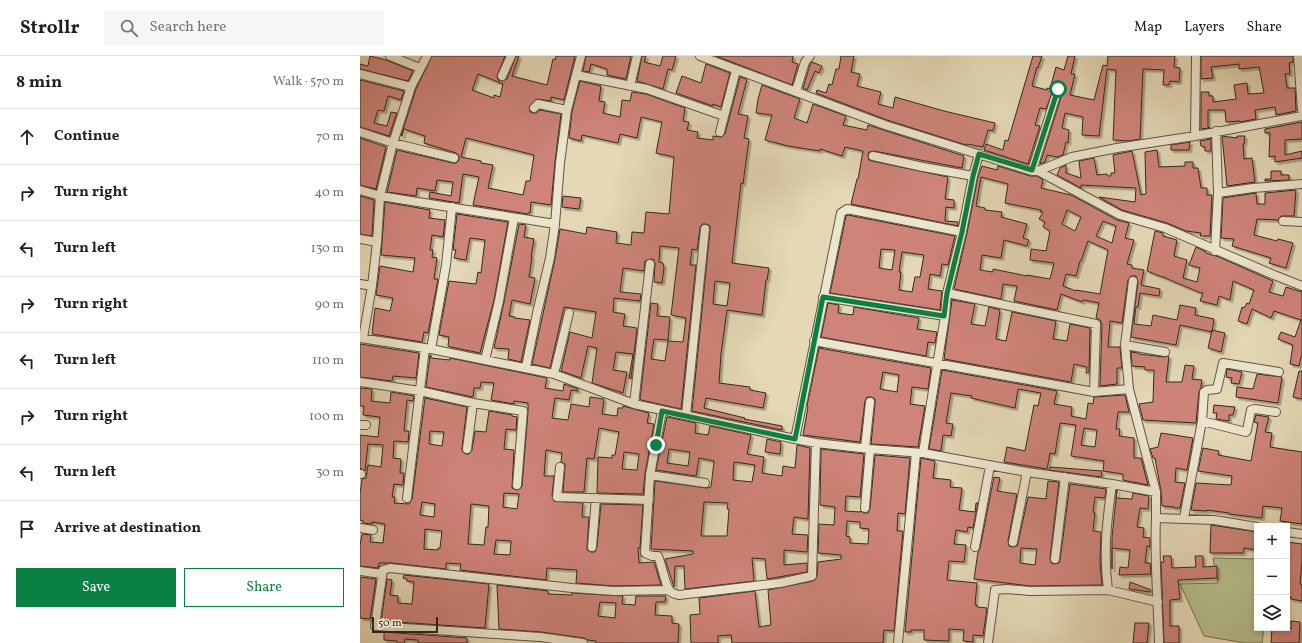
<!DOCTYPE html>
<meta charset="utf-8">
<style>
body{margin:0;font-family:Vollkorn,serif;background:#f6f6f6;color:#202124}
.controls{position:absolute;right:12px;bottom:12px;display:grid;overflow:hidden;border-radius:0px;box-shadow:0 2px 6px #0003}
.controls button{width:36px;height:36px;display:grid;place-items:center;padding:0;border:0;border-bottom:1px solid #e0e0e0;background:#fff;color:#202124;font:20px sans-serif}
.scale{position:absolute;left:12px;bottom:10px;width:66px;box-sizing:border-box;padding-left:4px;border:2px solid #34281c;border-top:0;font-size:11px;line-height:14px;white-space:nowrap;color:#34281c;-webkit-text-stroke:3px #ede6cf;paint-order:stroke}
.stop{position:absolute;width:12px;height:12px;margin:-9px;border:3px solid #0b8043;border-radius:50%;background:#fff}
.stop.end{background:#0b8043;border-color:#fff;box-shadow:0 1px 4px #0008}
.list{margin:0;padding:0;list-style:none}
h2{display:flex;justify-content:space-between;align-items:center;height:52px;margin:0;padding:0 16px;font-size:17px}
h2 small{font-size:13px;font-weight:400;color:#757577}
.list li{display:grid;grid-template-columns:26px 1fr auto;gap:12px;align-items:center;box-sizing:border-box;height:56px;padding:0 16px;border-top:1px solid #e0e0e0}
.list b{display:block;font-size:15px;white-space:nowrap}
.list em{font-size:13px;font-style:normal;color:#757577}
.actions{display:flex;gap:8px;padding:12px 16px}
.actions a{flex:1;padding:9px 0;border:1px solid #0b8043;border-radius:0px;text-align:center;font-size:14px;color:#0b8043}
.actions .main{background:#0b8043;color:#fff}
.icon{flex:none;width:22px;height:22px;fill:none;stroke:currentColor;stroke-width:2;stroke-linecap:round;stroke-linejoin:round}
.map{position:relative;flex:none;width:942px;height:587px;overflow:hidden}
header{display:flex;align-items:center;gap:24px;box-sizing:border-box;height:56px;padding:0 20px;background:#fff;border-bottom:1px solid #e0e0e0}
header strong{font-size:19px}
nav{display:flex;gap:22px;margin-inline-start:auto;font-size:14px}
.search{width:280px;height:36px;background:#f6f6f6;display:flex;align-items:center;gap:10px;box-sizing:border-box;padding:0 14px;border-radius:0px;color:#757577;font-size:15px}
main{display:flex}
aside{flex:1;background:#fff}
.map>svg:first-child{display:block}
.green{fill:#b6be8c;stroke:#757354}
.building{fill:#cf847a;stroke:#34281c;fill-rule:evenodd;filter:url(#shadow)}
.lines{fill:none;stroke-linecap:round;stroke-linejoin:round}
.minor-casing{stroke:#605442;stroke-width:10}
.minor{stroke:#ede6cf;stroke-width:8}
.route{stroke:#0b8043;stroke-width:5}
</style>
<header>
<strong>Strollr</strong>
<div class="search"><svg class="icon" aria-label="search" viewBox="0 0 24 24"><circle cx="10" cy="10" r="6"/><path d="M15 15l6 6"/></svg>Search here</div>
<nav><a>Map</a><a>Layers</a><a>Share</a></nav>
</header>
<main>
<aside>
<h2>8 min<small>Walk · 570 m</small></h2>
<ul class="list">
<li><svg class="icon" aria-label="ahead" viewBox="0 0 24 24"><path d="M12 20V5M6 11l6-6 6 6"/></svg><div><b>Continue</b></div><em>70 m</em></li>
<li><svg class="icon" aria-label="right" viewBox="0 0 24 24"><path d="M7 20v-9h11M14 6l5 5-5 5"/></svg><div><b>Turn right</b></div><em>40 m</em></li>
<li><svg class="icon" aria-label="left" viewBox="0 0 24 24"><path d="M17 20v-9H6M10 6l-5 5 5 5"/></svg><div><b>Turn left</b></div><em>130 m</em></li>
<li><svg class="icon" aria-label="right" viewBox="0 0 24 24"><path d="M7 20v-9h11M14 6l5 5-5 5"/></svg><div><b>Turn right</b></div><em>90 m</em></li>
<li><svg class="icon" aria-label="left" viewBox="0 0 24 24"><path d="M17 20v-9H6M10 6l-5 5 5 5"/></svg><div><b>Turn left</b></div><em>110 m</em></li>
<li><svg class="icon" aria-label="right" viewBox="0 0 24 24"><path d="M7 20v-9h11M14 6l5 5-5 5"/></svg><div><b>Turn right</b></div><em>100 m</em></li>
<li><svg class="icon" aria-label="left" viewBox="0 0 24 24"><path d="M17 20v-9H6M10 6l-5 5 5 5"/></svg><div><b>Turn left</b></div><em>30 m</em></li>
<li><svg class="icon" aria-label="arrive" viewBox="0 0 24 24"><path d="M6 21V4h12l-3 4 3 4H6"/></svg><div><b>Arrive at destination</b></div></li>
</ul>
<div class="actions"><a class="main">Save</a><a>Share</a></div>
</aside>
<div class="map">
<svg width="942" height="587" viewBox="0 0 942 587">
<defs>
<filter id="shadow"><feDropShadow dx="2.5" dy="2.5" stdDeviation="0" flood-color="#0004"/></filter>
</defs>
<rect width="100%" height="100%" fill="#e4d8b5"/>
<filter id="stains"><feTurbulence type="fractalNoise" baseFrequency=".005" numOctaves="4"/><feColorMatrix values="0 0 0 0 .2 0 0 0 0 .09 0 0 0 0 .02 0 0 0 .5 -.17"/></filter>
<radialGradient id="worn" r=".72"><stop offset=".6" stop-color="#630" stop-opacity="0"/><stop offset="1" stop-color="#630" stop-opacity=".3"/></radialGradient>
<path class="green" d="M853 502 897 503V572H904L902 587H885L844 580 820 528 858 527Z"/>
<path class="building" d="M10 0 26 4 53 15 48 25 0 13V8L8 10Z
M72 0H145L137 20 138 24 142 25 147 23 156 0H159L152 20 187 29 193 3 195 4 196 0H215L204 44 191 41V45L177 43 169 51 170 56 173 57H176L180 54 201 58 195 106 191 149 171 146 170 157H168V158L113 149 119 121 103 118 99 147 69 142 70 136 91 140 93 126 77 124 75 135 57 132 56 140 27 136 37 94 93 107H96L99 104V100L96 97 64 87 65 80 44 73 42 80H41L56 33ZM118 18 143 28 140 41 134 39V42L112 34ZM106 82 174 99 170 125H166L163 139 128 132 133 109 121 107V105L101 101Z
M226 0H271L266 23 247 19V13L231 8 229 16 223 15Z
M282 0H286L284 6 300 10 303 0H316L312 14 308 13 303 33 277 25Z
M356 0H433L432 6 438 8 432 29Z
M481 0H494L491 16 500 18 497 30 521 36 518 48 533 52 535 41 584 55 635 67 633 75 628 74 623 91 607 88 606 89 527 64 456 37 457 34 466 37 469 28 472 29 476 13H479Z
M673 0H682L678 12 677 11 672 30 687 34V32L690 33 696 11 704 14 708 0H715L711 18H715L710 39 734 44 743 9 747 10 748 0H815L814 11 820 12 819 26 810 25 809 29H803L804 14 783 13 780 83 769 85 753 84 756 14 747 13 739 80 722 79 723 61 705 57 702 72 709 74 708 87 706 86 703 99 697 101 687 99 685 106 680 108 703 35 702 29 697 28 695 29 686 53 680 52 675 69 680 70 668 108 624 94 626 88 643 94 645 84 648 85Z
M841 0H933V6L929 7 930 18H925L927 32H935L936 55 916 59 915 51 895 54 896 63 880 66V65L866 66 865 54H848V71L850 72 841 73V36H849V40H853V46L876 43 874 29 887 27 888 38 904 37 899 11 879 13V8L851 11 853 22 841 23Z
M452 6 462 10 459 17 455 15 447 34 443 32 450 9Z
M346 8 370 17 361 51 353 48V50L316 37 322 20 341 27Z
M380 21 387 23 378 58 388 60 384 82 389 83 383 128 381 127 372 207 409 212 407 224H406L402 259 367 254 361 298 359 327 390 331V334L406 337 403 352 346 342 344 352 385 362 384 363 422 370V374L332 355 350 174V170L346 168H342L340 172 337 194 332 193 330 209H336L321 353 281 344 280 343 291 247 298 248 297 260 310 261 308 284 294 283 291 303 305 305 308 285 323 286 326 262 311 259 319 192 300 190 299 206 303 207 304 212 302 227 294 226 295 208 294 204 291 203 285 205 284 215 263 212 260 236 281 238 280 245 254 242 253 256 265 258 263 270 277 272 271 323 269 322 273 298 256 296 253 314 267 316 263 337 232 327 237 292 228 290 221 322 201 315 210 276 232 282 236 256 204 251 190 312 172 308 195 203 200 173 226 178 227 171 257 176 256 187 271 189 272 176 284 177 286 156 309 158 314 101 296 97 302 66 281 61 277 82 260 78 258 87 222 79 221 85 209 82 212 55 220 25 241 30 239 45 245 46 243 57 260 61 262 44 270 45 272 36 286 38 325 52 323 65 329 66 327 74 338 76 337 82 353 84V80L361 81 365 78ZM355 225 370 227 367 250 353 248Z
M0 24 44 35 41 44 28 40 24 55 18 54 14 67 27 70 31 56 37 57 29 80 0 71Z
M402 29 440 43 434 62 447 67 453 48 486 60 483 69 507 74 508 69 604 100 602 112 514 95 509 96 508 99 509 104 512 105 588 121 585 143 594 144V152L586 151 585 165 598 166V170L491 148 497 123H498L503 95 485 91 482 100 460 93V95L428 90 405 84 412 59 396 57 398 43Z
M942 66V83L925 84V99L942 95V102L915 106V100L909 101 910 77H905V73Z
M862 80 877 82V80H885L884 88H883L884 103 892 102 895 126 867 130Z
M0 82 26 91 16 133 0 129Z
M851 83V95H845V91L841 90 840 85Z
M830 86 829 94H811V89Z
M797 94 799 111 825 110V106H833V112H838L841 132H847V139H852L850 180H840L841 177 826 175 807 167 762 154 739 141 775 146 776 132 721 129V132L697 119 700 112 706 109V117L721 122 719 105 734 102 737 119 747 118 748 120H751V117H755L753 99 772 95 781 139 786 138 785 96Z
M622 110 637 114 638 110 670 120H677L683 124 681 132 711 139 757 164 769 167 765 182 774 184 767 208 772 209V212L784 214 781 229 800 233 799 240 780 237 778 251H776L774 268 791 270 793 259 817 264 820 249 836 252 835 259 854 263 852 276 820 269 816 289 771 281 778 226 776 220H771L768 224 762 267 750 265 748 291H760L762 312H757V328L740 330 742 268 740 264 736 262 739 247 723 244 722 246 701 238 697 254 654 245 657 230 643 228 641 243 594 233 607 177 618 121ZM621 121 648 128 645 147 681 154 680 156H683L679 163 685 166 683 171 690 175 686 195 671 193 670 204 694 207 690 223 667 219V220L633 213V216L620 214 622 199 641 202 644 184 667 190 669 184 663 182 667 168 641 161 642 156 625 154V152L616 150ZM707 154 721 161 715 175 702 168ZM743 165 756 170 752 187 736 180ZM728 185 748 194 740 238 716 234V235L703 230 706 218 716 220 720 205H721Z
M911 115H921V119H929V124L905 125V123H911Z
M936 134 934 160H921L918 164 897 163 894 179 917 185 918 183 933 187 926 212 909 207 911 202 872 190 874 183 861 182 863 142 896 137 897 148H905V137Z
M0 140 14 144 12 180 0 178Z
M203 140 221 142 219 153 202 151Z
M25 146 70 154 69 162 85 164 83 181 72 179 70 194H73L72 201 77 202 74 223H78L68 277 64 276 62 286 12 278 15 252 30 255 33 242 16 239 20 210 53 216 55 202 21 199Z
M97 158 148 166 134 244 120 297 91 291 88 290 89 281 79 279 89 225 116 228 118 216 121 217 125 184 110 182 106 204 94 202 96 194H93Z
M488 159 595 180 588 209 582 208 580 220 570 218 568 233 582 235 580 254 470 237 486 160ZM521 193 535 194 532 214 519 212ZM542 196 564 199 560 221H555L552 236 539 234 541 216H539Z
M159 168 166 169 164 181 174 183 171 201H172L169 221 175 222 170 248 152 244 149 260 155 261V262L170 264 161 306 148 303 149 293 134 292 144 246Z
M795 175 803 177V180L817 184 814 200 827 204 823 222 837 226 840 212 829 209 836 191 846 196V197L859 201 913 225 909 236 923 240 926 231 942 236V301H941L939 310 930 308 933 289 918 283 921 276 935 281 941 264 914 255 911 262 892 253 887 268 878 265 882 251 884 252 887 247 889 248 894 234 873 225 870 244 859 240 857 249 840 245 843 237H841L805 222V221H802L787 215Z
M592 244 615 248 611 268 625 270 629 251 640 254 636 283 646 285 652 256 696 265 693 283 707 285 710 268 730 272 729 317H726L727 311 714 308 711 326 584 303Z
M468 247 479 249 478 257 493 259 494 251 559 262 557 273 577 276 575 287 568 286 566 300 461 281Z
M852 274 865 277 861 296 848 292Z
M0 288 59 297 56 322 33 320 32 325 0 321Z
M459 292 571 312 568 333 552 331 550 348 565 350 558 391 511 388 515 347V343L511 341H507L505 345 500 386 443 379 448 351 447 350ZM523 316 539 319 537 336 520 333Z
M771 296 779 297V298L804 301 809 300 806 326H822L825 309 834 310 832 323 842 324 841 331 839 336 836 367 783 364 779 348 793 346 794 314H785V311L772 310Z
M70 299H71V302L90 304V302L187 322 185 332 203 335 204 328 218 333V335L211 334 209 344 195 342 192 362 208 364 211 348 229 351 230 341 244 343 242 358 257 360 258 352H263V350L289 357 287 367 294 368 285 418 283 438 237 437 238 401 252 402V399H255L259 376 239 372 234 403 227 402 224 436H203L205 411V408L201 406 202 397 186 394 184 420H194L192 440 194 445 223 447 222 461H229L227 491V494L231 496H235L237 491 241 448 283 449 280 492H278L279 507 294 506 301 529 254 530 216 527 217 514 187 512 186 524 100 514 101 508 86 507V513L31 507H19L18 512 0 510V489L2 478 11 479 10 486 23 487 25 468 12 466V468L3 467V465L0 464V437L2 423 6 422 8 409 21 411 23 389 8 388 5 415 0 412V379L18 381 20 361 3 359 4 350H0V332L12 333 11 345 30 347 31 336 54 340 53 345 47 344 44 375H49L48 386 34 385 33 402 41 403 40 417H44L43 429 34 428 32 441H35L34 447 49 448 52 443 65 342 107 351 102 392V395L106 398H109L112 394 115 375 126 376 129 355 152 359V360L157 361 156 374 146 373 144 393 154 394 152 432 157 434 161 432 162 430 168 355V347L154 345V348L131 344 134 327 121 326 120 332H114L113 341 66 331ZM70 375 84 376 82 390 69 388ZM264 396 279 398 277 414 262 413ZM144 437 159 438 157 453 143 451ZM62 446 75 448 74 461 60 459ZM111 448 129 450 128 471H126L124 489 108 488ZM65 473 82 475 80 492H78V494L64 493ZM136 484 151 485 150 499 134 498Z
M867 313 882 316 879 328 871 327 872 322 866 321Z
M582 314 697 335 694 348 712 351 711 360 726 363 728 347 733 348 734 341 765 339 769 356H758L756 373H760L759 380 774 382V402H781L788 429 763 424V418L743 415 744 405 711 400 716 369 700 367 695 398 690 397 687 413 644 406 647 391 665 395 674 349 678 350 681 337 658 333 655 352 611 342 612 340 591 337 586 367 593 368 591 380 583 379 581 395 569 393ZM724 372 737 374 735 391 721 389Z
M939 315H942V343L933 341Z
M897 318 922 321 918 347 876 341 877 331 893 333Z
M854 349 875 351 873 359H869V365L856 363 857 357H853Z
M896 359 909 361 905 376 912 377 910 391 942 396V468L920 465 922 452 903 450 902 462 869 458V457L847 454V455L831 454 836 427 871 429 872 420 838 415 843 392 859 395 858 399 891 405 898 367 894 366Z
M307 361 336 367 335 377 348 379 350 370 391 379 387 398 404 401 402 417 422 420 423 410 435 412 437 389 450 392 448 463 434 461 432 478 448 479 447 496 424 494V509L447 507V516L407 523 405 503 392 502 394 525 325 533 324 510H315L314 531 305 503 333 498V495L291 493 295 425 347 432 351 431 354 405 339 402 336 420 296 414ZM309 393 330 396 328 410 307 407ZM374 406 395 409 392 426 373 424ZM344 446 368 447 367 453H369L367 480H341Z
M801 377 833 382 827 414 816 412 815 426 825 427 820 452H814V451L802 450 801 435 795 402H793L790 393 798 391Z
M407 383 421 386 420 398 405 396Z
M461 393 504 398 500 441 486 440 485 455 500 456V455L504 457H508L510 452 515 399 550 402 545 458 538 457 537 475H543L534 575 524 574 523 587H372L371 579 358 580V587H331L330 559 340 558 339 542 395 535 399 571 411 569 408 534 453 525 457 520 458 506 481 503V499L458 497 459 468 474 469 475 451 460 449ZM487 465 500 466V472L509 473 508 488 490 487V481L486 480Z
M561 402 575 405 573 422 591 424 590 431 602 432 599 454 615 456 616 447H618L613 472 608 471 607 476 596 474 594 488 606 489 604 506 589 505 587 524 617 527 615 549H617V551L627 552 623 580 613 579V586L603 585 604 574 589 573V585L564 584V574H551V576H545Z
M690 411 742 415 741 421 689 414Z
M634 421 640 422 637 435 657 438 648 485 649 490 652 491 657 490 658 487 668 441 686 443 688 425 699 426 690 502 691 507 695 508 699 507 700 504 710 428 746 433 745 442 735 441 733 456 735 457 733 475 741 476 740 507 742 529 670 530 614 523 618 496 620 492ZM661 492 677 493 675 509 660 507Z
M757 434 756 442 772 443 773 437 789 440 788 453 780 452 777 471 784 472 783 481 790 482V491L787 490 785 507H790L791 518 759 519 760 511 768 512 770 494 752 492V513V481Z
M851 469 897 476V494L884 492 883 497H850Z
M927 486 942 488V505L940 528 942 529V545L931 543V541H927Z
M803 500H811L812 512 836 511 835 500H843V511L857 510V522L818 524 820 543 810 544V570H819V587H804L801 506H804Z
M44 519 129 528 125 572 21 565 27 523 32 524 30 539 38 540V547L52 548 54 526 47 525V523L43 522Z
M0 521 16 523 10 563 0 562Z
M770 526 791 534 790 536 769 533Z
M137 529 188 535V538L212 539V537L263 540 262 548 275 549 276 540H306L305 546H296L295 559 312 560V567L319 568 318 587H236V585L228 584 224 582 181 576 139 573ZM240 546 256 547 255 562 238 560Z
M931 565 940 566 939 587H911L912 572 931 573Z
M775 567H789L787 587H773Z
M24 576 107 582V587H58V584L45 583 44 587H37V585L24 584Z"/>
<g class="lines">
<g class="minor-casing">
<path id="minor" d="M30 0 60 12
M340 0 525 69 672 115H678L760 159 805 172 914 219 942 230
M938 0 942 54
M0 18 51 31
M216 19 287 33 364 60
M142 20 151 0
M270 30 277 0
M436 35 445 6 450 0
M174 52 178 48 207 54
M0 76 33 87 94 102
M360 76 376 14
M835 80 836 0
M513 100 563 111 613 120
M672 115 698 33
M678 115 712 101 757 92 835 80 942 60
M0 134 20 140 195 168
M858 137 893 132 942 128
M923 165 942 166
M0 183 17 186
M855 195 858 137 856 75
M773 225 765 289 769 333 796 436V462L854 464 897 471
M0 228 12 230
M587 237 736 268 734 336
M463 241 585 260
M0 282 71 293 194 318 274 348 435 383 456 387 510 393 563 397 667 416 752 428 796 436
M3 282 12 230 17 186 20 140 33 87 51 31 67 0
M454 285 734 336 769 333
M765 289 805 296
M71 293 86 209 92 151
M125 304 139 245 154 162
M166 311 177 257 190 202 195 168 200 107 207 54 221 0
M194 318 209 257
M0 326 60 335 113 347 163 355 157 429
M274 348 290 208
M302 355 290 419 285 497 292 500H298C302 509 305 529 310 535 312 538 316 538 319 539L420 527 452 520 456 387
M326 359 345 173
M842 365 886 376 887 374 891 354 895 353 916 356
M0 369H6
M435 383 481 157 487 153 602 176
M505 392 510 346
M107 393 113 347
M563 397 585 260 587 237 602 176 613 120 619 98
M200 411 197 441 289 444
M0 418H1
M290 419 345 427
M47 442 65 292
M505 452 510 393
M796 462C794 503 798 545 799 587
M824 462 842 365 844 336 847 334 857 333 863 307 919 316
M0 472 13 474
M927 476 942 478
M653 486 667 416
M232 491 236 442
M615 491 630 410
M695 503 705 421
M0 515 22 518
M748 534C743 497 747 464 752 428
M223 587 180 581 15 570 23 514 30 512 212 532 254 535 309 534
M538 587 556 397
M628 587 635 534 646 533 670 535 748 534 798 546"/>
</g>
<use href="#minor" class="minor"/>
</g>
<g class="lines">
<path class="route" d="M296 389 302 355 435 383 463 241 584 260 587 237 602 176 613 120 619 98 672 114 698 33"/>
</g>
<rect width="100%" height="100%" filter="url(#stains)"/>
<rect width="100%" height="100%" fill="url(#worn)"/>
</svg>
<div class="controls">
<button>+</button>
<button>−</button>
<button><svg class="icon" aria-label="layers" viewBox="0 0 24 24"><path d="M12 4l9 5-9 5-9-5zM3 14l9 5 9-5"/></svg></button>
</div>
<div class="scale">50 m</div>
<div class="stop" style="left:698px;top:33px"></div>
<div class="stop end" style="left:296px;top:389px"></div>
</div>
</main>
